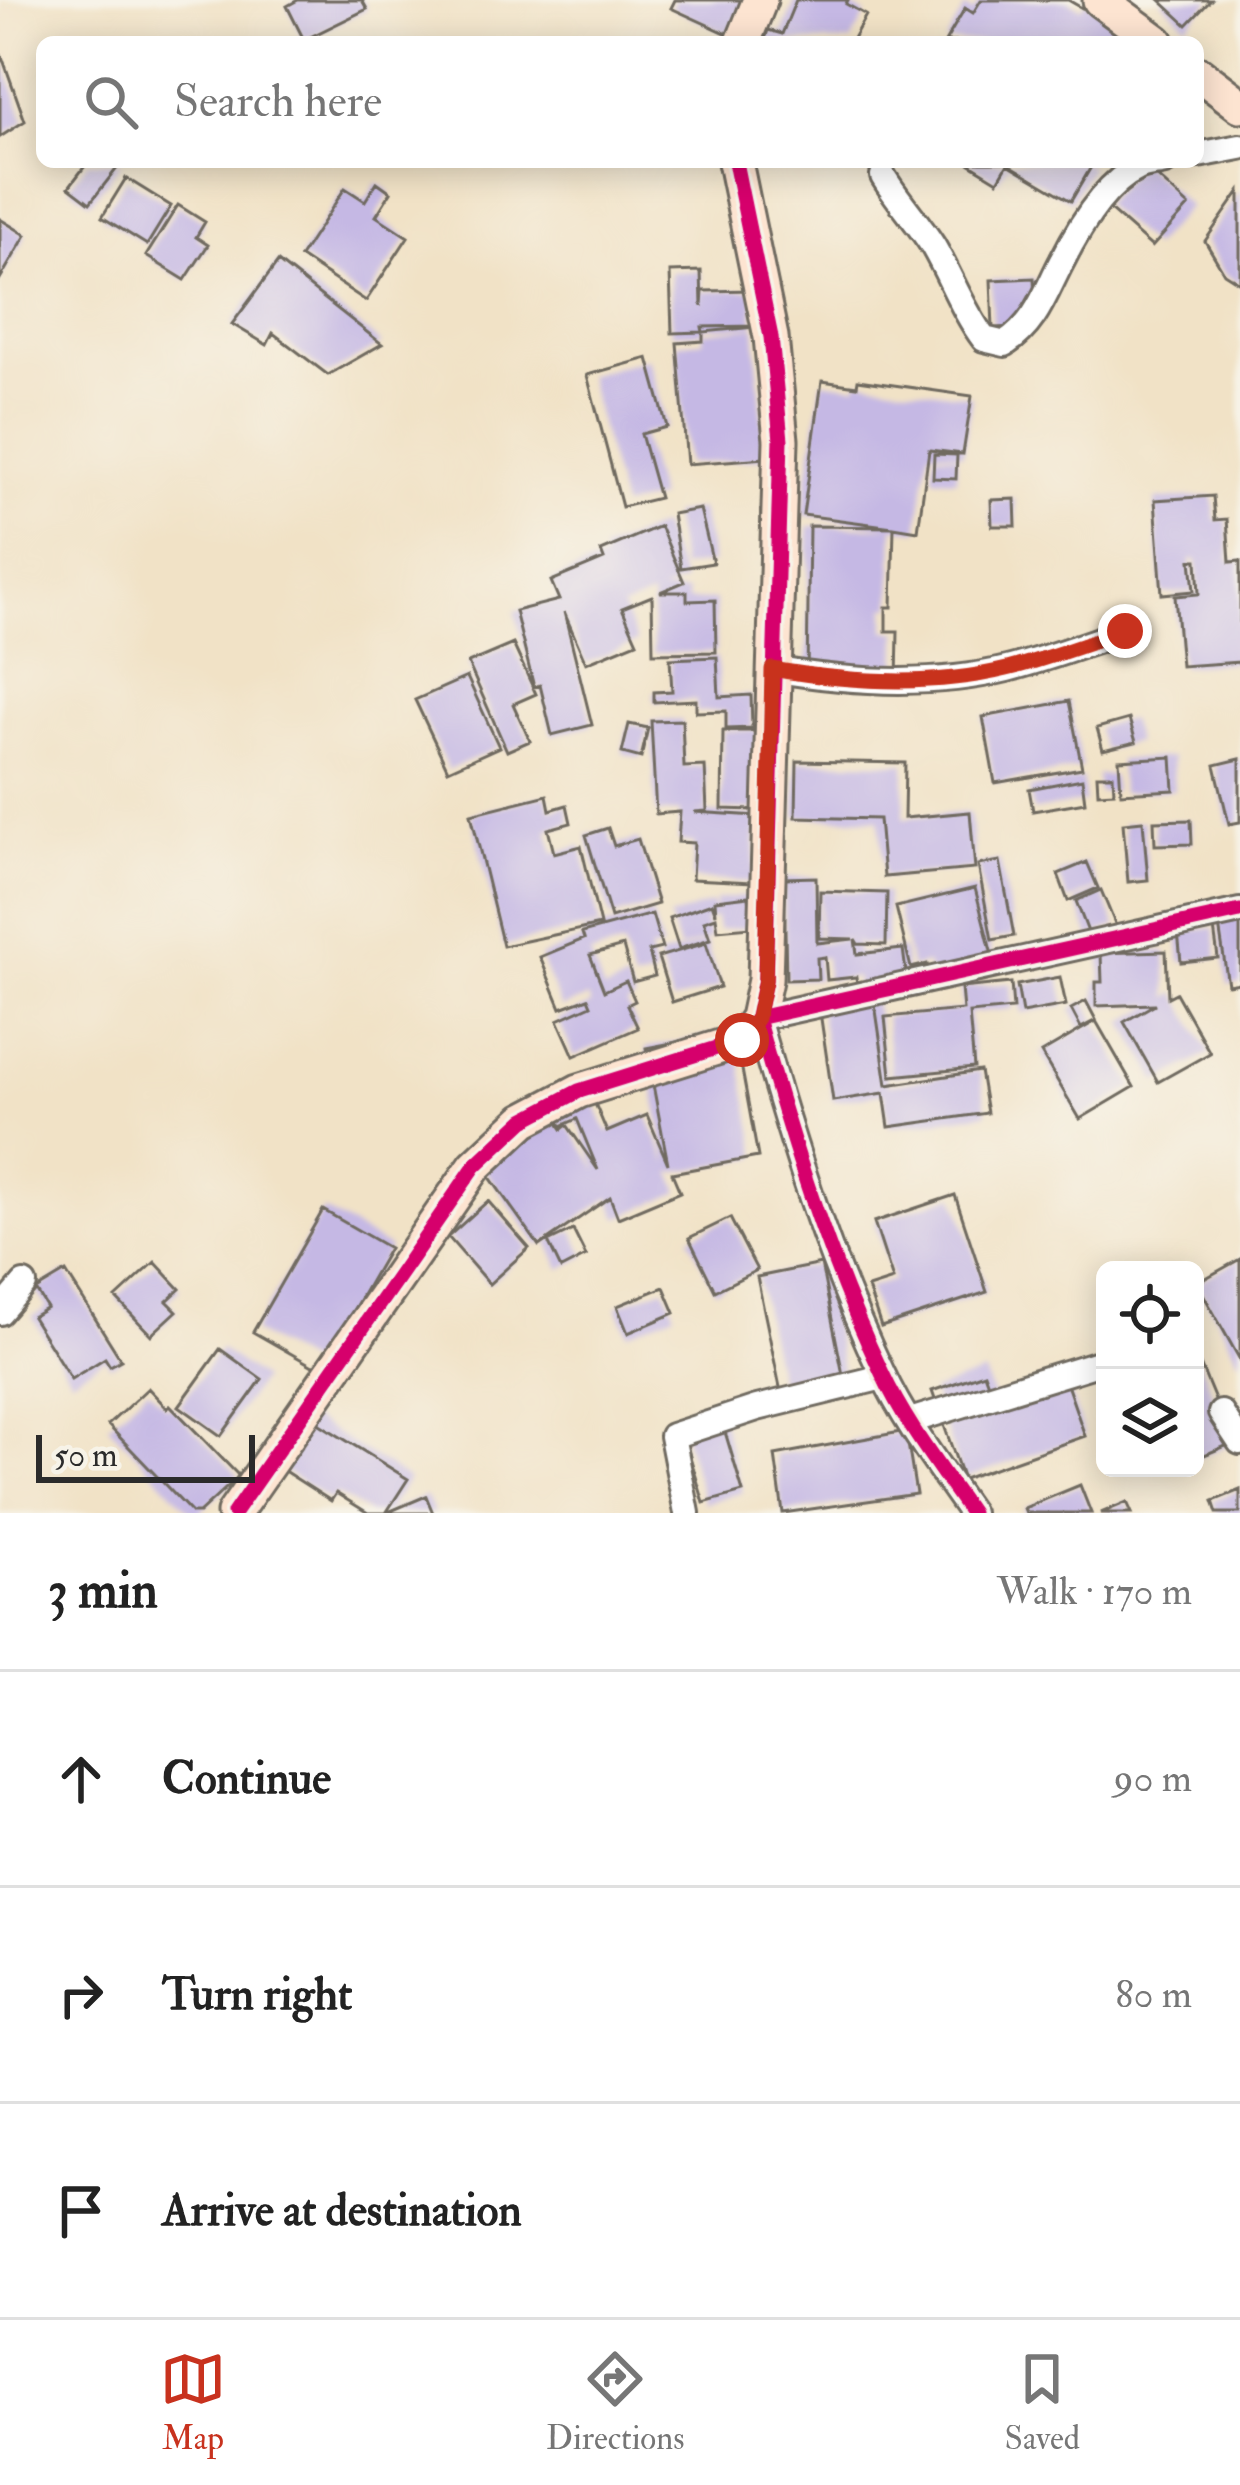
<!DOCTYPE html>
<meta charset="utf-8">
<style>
body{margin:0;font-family:"IM FELL Double Pica",serif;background:#f2f2f2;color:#222}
.controls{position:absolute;right:36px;bottom:36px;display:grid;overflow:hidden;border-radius:18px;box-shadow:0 6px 30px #0003}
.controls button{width:108px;height:108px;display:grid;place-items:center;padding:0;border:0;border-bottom:3px solid #e0e0e0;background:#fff;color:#222;font:60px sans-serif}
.scale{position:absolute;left:36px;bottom:30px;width:219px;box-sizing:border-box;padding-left:12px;border:6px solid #2b2b2b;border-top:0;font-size:33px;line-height:42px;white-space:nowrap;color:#2b2b2b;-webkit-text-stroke:9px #f7f3e8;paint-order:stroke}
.stop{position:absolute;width:36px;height:36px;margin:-27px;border:9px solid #c8321e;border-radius:50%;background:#fff}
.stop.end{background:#c8321e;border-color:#fff;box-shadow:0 3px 12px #0008}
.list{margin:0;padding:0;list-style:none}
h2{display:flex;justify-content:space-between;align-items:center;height:156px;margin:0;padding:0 48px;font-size:51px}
h2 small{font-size:39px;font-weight:400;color:#767676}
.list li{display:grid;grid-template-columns:78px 1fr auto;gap:36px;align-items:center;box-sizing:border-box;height:216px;padding:0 48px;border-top:3px solid #e0e0e0}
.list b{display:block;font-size:45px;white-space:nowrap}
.list em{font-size:39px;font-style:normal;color:#767676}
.icon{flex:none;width:66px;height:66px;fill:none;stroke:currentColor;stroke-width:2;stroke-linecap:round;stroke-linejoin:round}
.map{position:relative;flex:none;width:1240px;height:1513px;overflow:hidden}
.search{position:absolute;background:#fff;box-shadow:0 6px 30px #0003;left:36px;right:36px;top:36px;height:132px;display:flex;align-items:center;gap:30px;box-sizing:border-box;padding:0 42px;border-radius:18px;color:#767676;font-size:45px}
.sheet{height:804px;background:#fff}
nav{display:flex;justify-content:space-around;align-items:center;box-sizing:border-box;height:168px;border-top:3px solid #e0e0e0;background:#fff;font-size:33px;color:#767676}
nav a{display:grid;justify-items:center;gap:6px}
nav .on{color:#c8321e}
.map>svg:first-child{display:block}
.building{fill:#c5b8e4}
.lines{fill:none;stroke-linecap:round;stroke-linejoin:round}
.street-casing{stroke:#706b61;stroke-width:30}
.secondary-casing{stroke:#706b61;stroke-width:39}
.street{stroke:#fff;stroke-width:24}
.secondary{stroke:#fde4d1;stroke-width:33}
.cycleway-casing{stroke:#f7f3e8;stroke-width:22}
.cycleway{stroke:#d6006c;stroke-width:15}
.route{stroke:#c8321e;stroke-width:15}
</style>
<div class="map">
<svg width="1240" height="1513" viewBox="0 0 1240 1513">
<rect width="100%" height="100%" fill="#f7f3e8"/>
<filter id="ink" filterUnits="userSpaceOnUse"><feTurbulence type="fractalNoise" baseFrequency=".00833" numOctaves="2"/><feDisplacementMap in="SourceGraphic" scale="24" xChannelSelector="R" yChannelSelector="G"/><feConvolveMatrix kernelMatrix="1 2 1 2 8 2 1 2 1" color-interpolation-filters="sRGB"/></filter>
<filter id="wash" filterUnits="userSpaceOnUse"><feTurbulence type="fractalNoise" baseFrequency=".004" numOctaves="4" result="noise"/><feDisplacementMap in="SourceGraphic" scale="48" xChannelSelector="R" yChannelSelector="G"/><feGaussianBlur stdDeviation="2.7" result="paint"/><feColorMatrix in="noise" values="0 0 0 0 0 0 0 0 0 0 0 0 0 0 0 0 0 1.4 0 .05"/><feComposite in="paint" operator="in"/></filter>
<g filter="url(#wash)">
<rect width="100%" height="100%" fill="#f1e2c6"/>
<g id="blocks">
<path class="building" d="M298 0H362L367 9 304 40 287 6Z
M675 0H746L730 35 671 8Z
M796 0H848L846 4 866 15 851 42H764L768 30 782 34Z
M981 0H1068L1082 8 1086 1 1156 42H945L965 8 973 13Z
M1160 0H1211L1187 25Z
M0 51 25 121 0 137Z
M88 162H122L90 203 69 187Z
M967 162H1083L1091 167 1071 201 1008 164 998 181Z
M1141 162 1189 206 1152 247 1103 204Z
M126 178 171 206 147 245 102 217Z
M377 182 391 192 376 216 408 237 366 301 300 257 345 188 365 201Z
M1240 191V283L1224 273 1205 241Z
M178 205 205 222 196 237 208 245 185 280 146 256Z
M0 219 26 235 0 279Z
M278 262 382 344 328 375 273 333 267 345 232 324Z
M701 271 702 307 703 291 753 290 754 326 702 327 703 332 672 333 670 272Z
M1034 278 1036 326 993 328 991 280Z
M755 327 765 458 687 464 677 343 703 341V332Z
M648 358 667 427 641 434 659 498 622 507 587 375Z
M858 380 972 396 963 454 929 450 918 531 894 527 892 607H886V631H898L897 681 807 679 809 526 893 527 803 515 822 381 857 386Z
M934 454 957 455 956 479 933 478Z
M1213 496 1215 520 1227 519 1230 562 1240 561V662L1181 666 1175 596 1199 594 1197 560H1191L1194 591 1162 594 1155 500Z
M1015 499 1016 526H992L991 500Z
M700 509 713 563 681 568 672 514Z
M660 526 684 582 660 592H687V601L715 600 716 652 653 653 652 596 622 608 637 642 586 663 564 612 592 725 552 735 540 685 534 687 515 611 559 600 551 581 604 559 601 551Z
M513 644 536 694 513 704 530 741 507 751 468 663Z
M717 657 719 697 751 695 752 728 726 729V711L696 712V700L654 702V692L672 691 670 659Z
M467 677 499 747 448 770 415 700Z
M1069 701 1082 768 995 783 983 717Z
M1129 719 1136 742 1103 750 1097 728Z
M682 720 684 767 705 766 707 811 694 812 757 816 753 882 692 879 694 843 678 842 680 812 656 814 651 721Z
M629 724 648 728 641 758 622 753Z
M723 731H757L755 810 722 809Z
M1172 757 1174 790 1121 793 1119 760Z
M1240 759V822L1229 824 1215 765Z
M797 761 905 763 904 818 970 812 975 869 884 877 879 819 796 817Z
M1097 775H1113L1114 792 1098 793Z
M1082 779 1085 802 1033 811 1029 789Z
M547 795 550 810 567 805 571 823 548 829 554 853 581 846 600 925 503 946 471 814Z
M1191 820 1192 844 1155 845 1154 821Z
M1143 821 1148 880 1128 882 1123 823Z
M608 828 614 846 638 839 658 904 611 918 586 835Z
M1000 861 1014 936 992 940 978 865Z
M1087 862 1098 888 1068 901 1058 874Z
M816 877 817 943 853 939 819 938 820 891 887 893 886 945 858 944 855 939 857 954 903 949 906 972 901 973 902 985 858 990 856 977 827 980 825 957 817 958 818 979 786 980 784 878Z
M975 888 995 967 930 976 927 964 911 968 896 907Z
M1101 890 1116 926 1090 937 1076 901Z
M749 896 752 927 718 930 716 917 704 921 710 939 679 949 669 918 712 903 716 914 715 900Z
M1240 901V983L1228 985 1216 905Z
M652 914 662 948 649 951 655 976 633 982 623 946 590 955 604 991 626 981 635 1001 627 1005 638 1028 574 1056 558 1020 591 1005 588 998 561 1008 540 957 584 939 582 933Z
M1214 928 1218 958 1181 962 1178 932Z
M706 943 720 987 672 1002 658 957Z
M1166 951 1168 997 1176 993 1210 1053 1158 1082 1124 1022 1155 1004 1096 1006V982H1102L1101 953Z
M1060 977 1066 1005 1022 1013 1017 985Z
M1011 983 1013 1009 969 1013 974 1068 891 1076 885 1017 963 1010 961 988Z
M874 997 887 1085 980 1071 987 1113 889 1127 884 1093 833 1101 819 1005Z
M1086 1001 1096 1020 1081 1028 1071 1009Z
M1096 1021 1134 1087 1080 1119 1041 1053Z
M735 1031 758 1157 672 1173 680 1192 618 1218 610 1197 539 1246 482 1166 553 1116 562 1129 567 1125 598 1170 577 1119 561 1126 553 1107 590 1092 607 1132 647 1115 668 1164 646 1048Z
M955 1195 987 1292 881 1327 868 1288 893 1280 874 1222Z
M488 1201 529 1248 489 1284 448 1237Z
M323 1210 389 1248 339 1335 327 1374 253 1332Z
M730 1218 757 1270 715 1291 689 1238Z
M573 1230 586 1256 561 1269 548 1242Z
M1240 1259V1360L1197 1283Z
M155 1262 180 1289 167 1301 177 1311 151 1335 116 1298Z
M821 1264 845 1385 782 1397 757 1277Z
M66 1272 121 1360 110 1366 105 1358 71 1379 32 1317 47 1308 36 1290Z
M664 1287 675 1313 628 1333 617 1306Z
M220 1349 262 1379 221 1436 179 1406Z
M1195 1352 1233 1443 1195 1459Z
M984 1373 994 1400 1064 1376 1085 1436 963 1479 932 1391Z
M148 1388 167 1408 170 1405 239 1476 199 1513H192L108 1425Z
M720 1415 743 1492 704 1503 681 1427Z
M307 1416 408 1479 386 1513H368L336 1493 331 1501 275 1465Z
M906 1431 916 1494 783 1513 775 1455Z
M1080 1485 1091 1513H1026L1024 1508Z
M1240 1490V1513H1217L1213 1501Z
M426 1496 433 1513H386Z
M1127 1502 1132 1513H1101Z"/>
</g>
</g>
<g filter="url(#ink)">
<use href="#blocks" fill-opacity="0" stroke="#706b61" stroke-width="3"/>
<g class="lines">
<g class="street-casing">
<path id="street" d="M1198 155 1240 147
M883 176C898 201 918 222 933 246 951 277 963 311 984 339L1005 344C1037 323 1045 293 1062 261 1078 229 1105 183 1138 168 1146 164 1157 164 1165 162
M772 669C847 682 933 687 1007 669 1047 659 1086 644 1125 631
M0 1312 24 1284
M1221 1413 1240 1442
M910 1421 1098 1363
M687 1513 672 1436 757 1408 883 1377
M971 1513C940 1468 905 1423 882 1373 828 1260 791 1139 757 1018L1240 911"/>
</g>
<g class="secondary-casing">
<path id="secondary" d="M1100 0 1157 42
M743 42 760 0
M1198 73 1240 105
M234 1513 475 1166 524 1120 579 1091 742 1040 757 1018 765 980 781 440 771 337 735 162"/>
</g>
<use href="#street" class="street"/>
<use href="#secondary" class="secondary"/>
<g class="cycleway-casing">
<path id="cycleway" d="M234 1513 475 1166 524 1120 579 1091 742 1040 757 1018 765 980 781 440 771 337 735 162
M971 1513C940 1468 905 1423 882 1373 828 1260 791 1139 757 1018L1240 911"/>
</g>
<use href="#cycleway" class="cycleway"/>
</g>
</g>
<g class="lines" filter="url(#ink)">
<path class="route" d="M742 1040 757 1018 765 980 772 669C847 682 933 687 1007 669 1047 659 1086 644 1125 631"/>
</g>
</svg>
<div class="controls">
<button><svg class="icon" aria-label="locate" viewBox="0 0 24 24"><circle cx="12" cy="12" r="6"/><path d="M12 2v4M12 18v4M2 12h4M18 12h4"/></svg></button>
<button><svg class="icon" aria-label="layers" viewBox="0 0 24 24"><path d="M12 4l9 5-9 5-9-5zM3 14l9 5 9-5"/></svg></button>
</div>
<div class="scale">50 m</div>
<div class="stop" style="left:742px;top:1040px"></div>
<div class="stop end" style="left:1125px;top:631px"></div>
<div class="search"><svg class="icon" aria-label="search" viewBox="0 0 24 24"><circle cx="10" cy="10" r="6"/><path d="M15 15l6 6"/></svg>Search here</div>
</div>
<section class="sheet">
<h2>3 min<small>Walk · 170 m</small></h2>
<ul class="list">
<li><svg class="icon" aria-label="ahead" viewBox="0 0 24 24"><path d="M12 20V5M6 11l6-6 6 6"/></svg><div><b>Continue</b></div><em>90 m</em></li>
<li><svg class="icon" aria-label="right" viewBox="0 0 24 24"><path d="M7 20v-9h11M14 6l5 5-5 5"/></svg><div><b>Turn right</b></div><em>80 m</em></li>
<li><svg class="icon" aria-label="arrive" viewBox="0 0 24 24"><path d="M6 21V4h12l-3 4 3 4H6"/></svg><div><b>Arrive at destination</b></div></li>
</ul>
</section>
<nav>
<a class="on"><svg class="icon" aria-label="map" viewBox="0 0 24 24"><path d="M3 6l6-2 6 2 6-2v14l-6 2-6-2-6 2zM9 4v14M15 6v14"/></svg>Map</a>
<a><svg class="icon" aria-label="directions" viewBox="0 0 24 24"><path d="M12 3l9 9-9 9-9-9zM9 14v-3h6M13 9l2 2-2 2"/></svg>Directions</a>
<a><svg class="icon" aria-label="saved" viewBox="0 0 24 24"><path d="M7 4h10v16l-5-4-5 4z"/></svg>Saved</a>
</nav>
